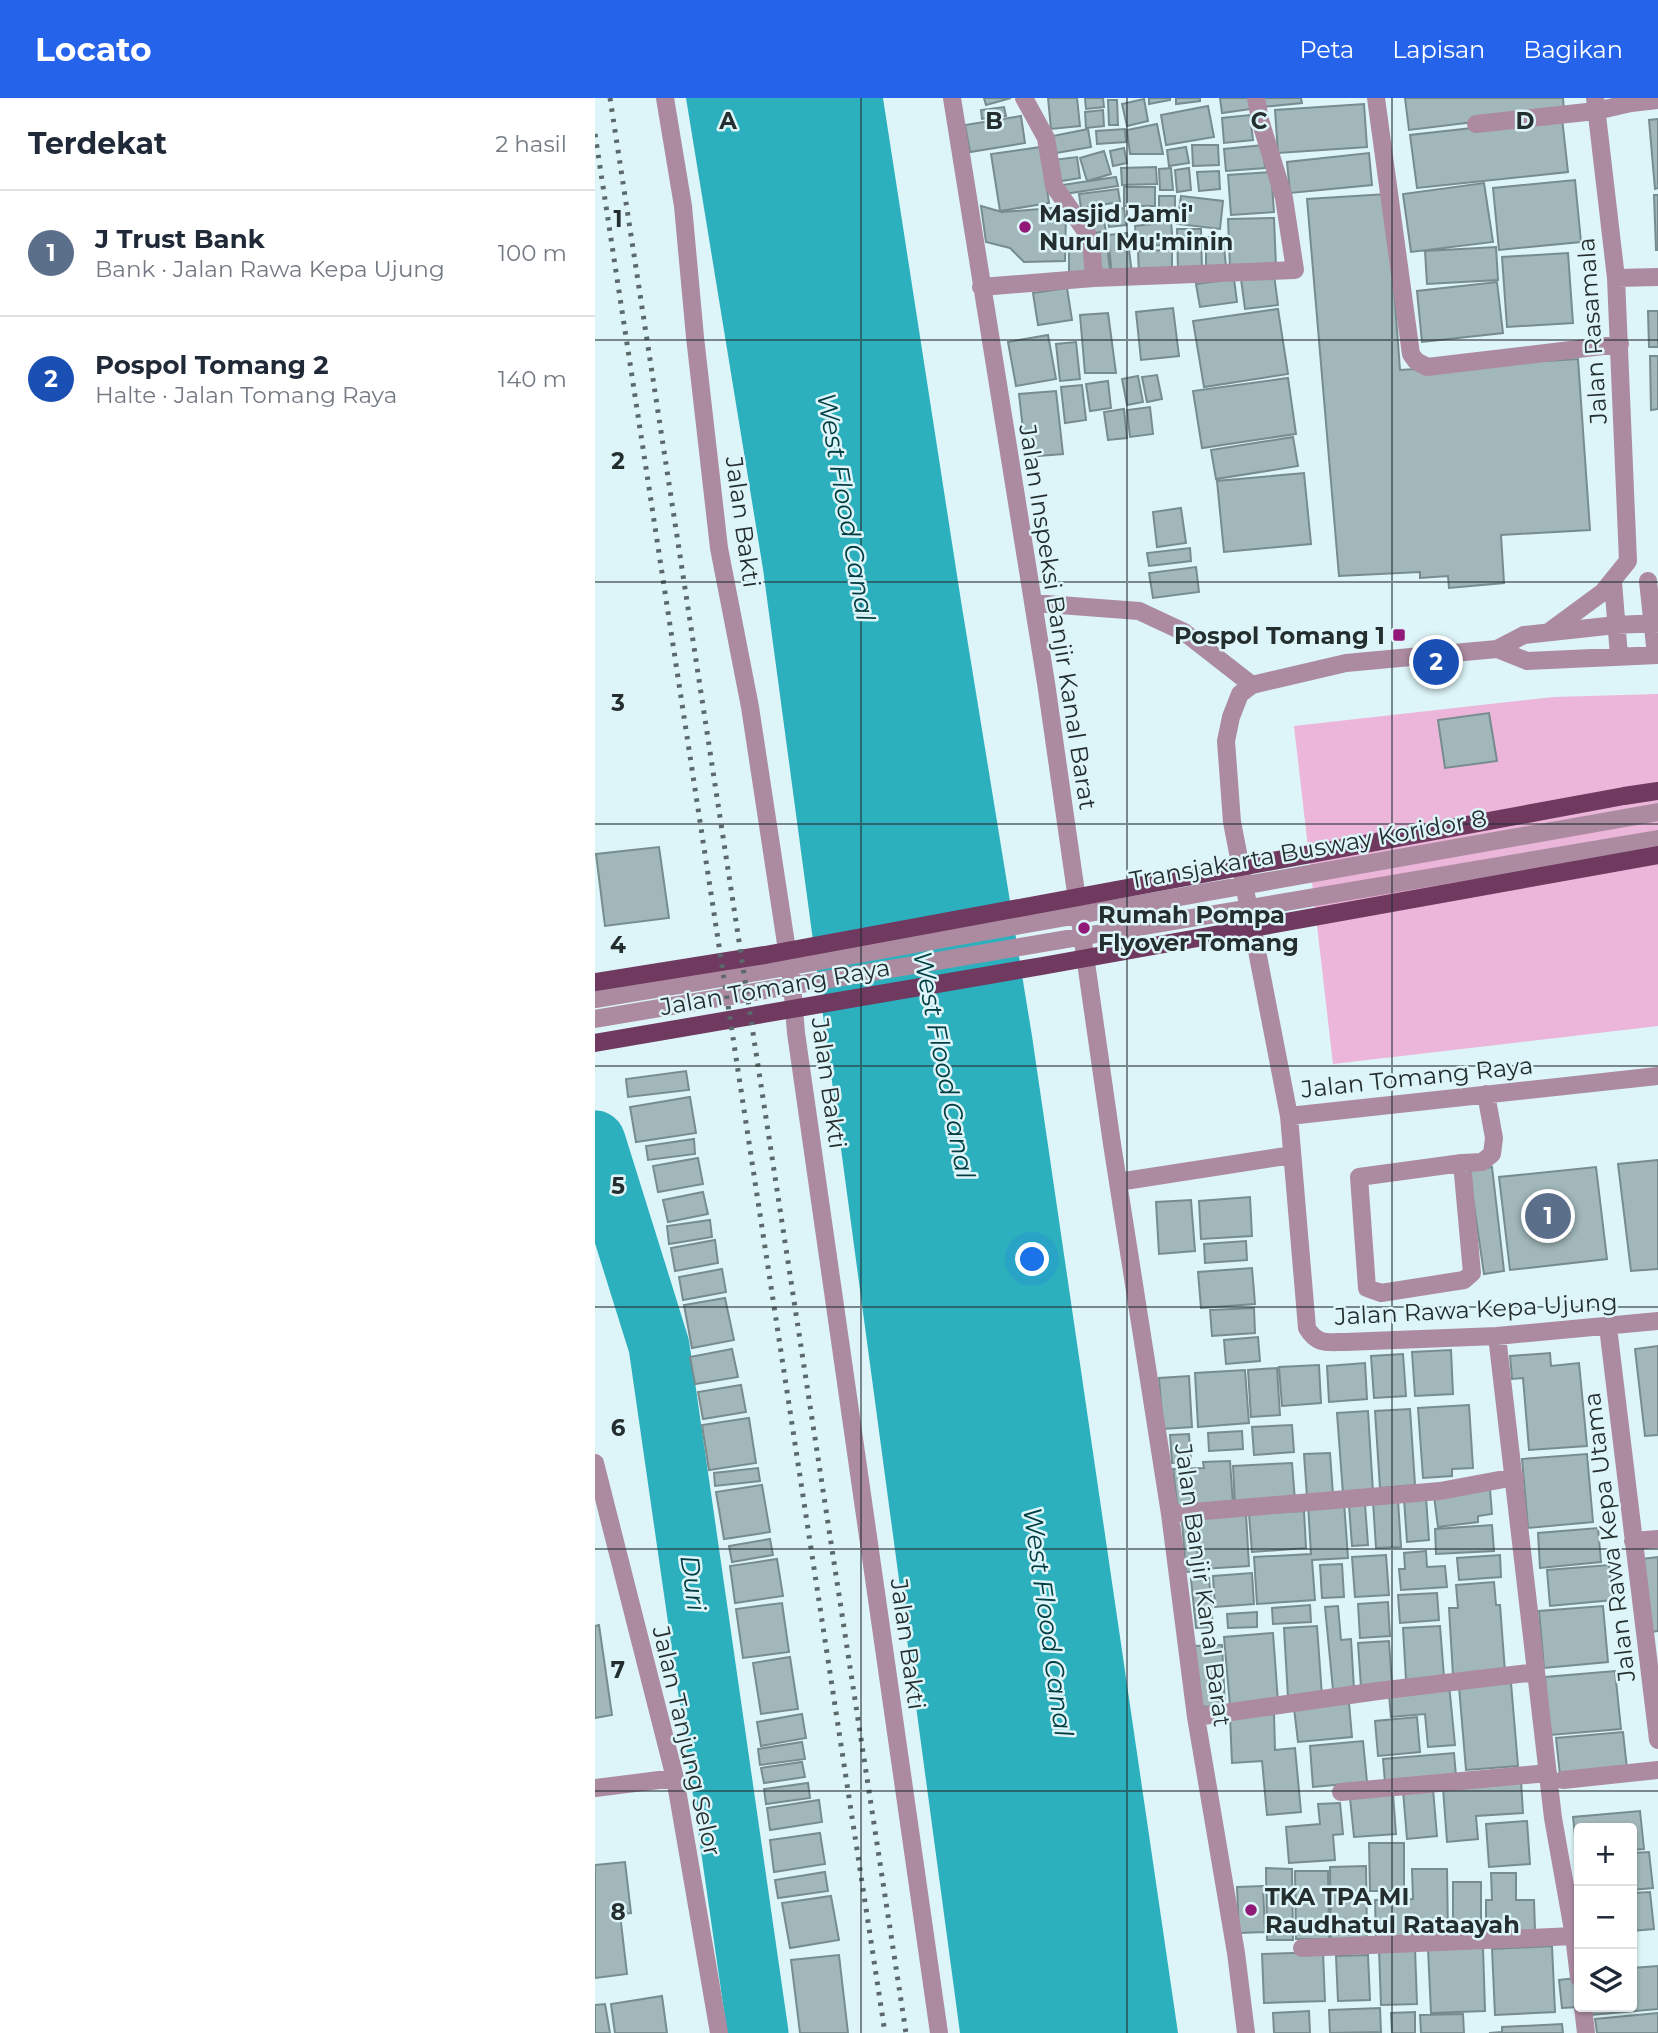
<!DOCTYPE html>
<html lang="id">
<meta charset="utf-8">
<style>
body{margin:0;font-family:Montserrat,sans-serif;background:#f6f6f7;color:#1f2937}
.controls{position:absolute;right:21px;bottom:21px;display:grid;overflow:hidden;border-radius:7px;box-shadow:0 2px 5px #0004}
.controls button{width:63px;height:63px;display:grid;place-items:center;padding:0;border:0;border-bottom:2px solid #e0e1e3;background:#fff;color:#1f2937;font:35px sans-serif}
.you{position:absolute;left:438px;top:1162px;width:24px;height:24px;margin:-18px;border:5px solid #fff;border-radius:50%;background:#1a73e8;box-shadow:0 0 0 10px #1a73e833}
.badge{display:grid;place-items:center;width:46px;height:46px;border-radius:50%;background:#2563eb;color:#fff;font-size:23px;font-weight:700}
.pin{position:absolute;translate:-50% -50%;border:4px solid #fff;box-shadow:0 2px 7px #0006}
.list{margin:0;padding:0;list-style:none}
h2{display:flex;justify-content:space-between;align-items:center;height:91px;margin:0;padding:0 28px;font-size:30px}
h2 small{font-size:23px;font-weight:400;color:#747a83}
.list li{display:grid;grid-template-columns:46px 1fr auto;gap:21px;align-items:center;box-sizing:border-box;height:126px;padding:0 28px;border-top:2px solid #e0e1e3}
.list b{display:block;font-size:26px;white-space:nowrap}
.list p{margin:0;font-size:23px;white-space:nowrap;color:#747a83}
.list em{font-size:23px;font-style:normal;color:#747a83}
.icon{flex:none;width:38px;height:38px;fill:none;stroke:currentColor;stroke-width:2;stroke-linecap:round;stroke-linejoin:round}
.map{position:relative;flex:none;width:1063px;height:1935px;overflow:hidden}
header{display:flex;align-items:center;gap:42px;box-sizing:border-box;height:98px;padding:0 35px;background:#2563eb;color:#fff}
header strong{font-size:33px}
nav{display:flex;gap:38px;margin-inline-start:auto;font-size:24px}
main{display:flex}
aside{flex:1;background:#fff}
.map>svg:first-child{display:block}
.green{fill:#ecb5da}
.water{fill:#2db0be}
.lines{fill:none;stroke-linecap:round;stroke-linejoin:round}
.river{stroke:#2db0be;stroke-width:61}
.building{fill:#a1b7ba;stroke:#778c8f;stroke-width:2}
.minor{stroke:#ac8ba1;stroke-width:18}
.major{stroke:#6f3960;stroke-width:18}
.rail{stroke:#5c696b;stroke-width:5;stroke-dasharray:3.5 7;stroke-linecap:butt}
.grid{fill:none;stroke:#252e2f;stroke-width:2;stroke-opacity:0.55}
.poi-dot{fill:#911977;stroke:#ddf5f8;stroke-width:2.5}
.labels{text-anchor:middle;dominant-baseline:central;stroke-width:5;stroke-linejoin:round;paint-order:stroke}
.poi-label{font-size:24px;font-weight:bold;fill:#252e2f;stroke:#ddf5f8;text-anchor:start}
.street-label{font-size:24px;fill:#252e2f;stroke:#ddf5f8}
.water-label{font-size:26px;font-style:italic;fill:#003c42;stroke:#ddf5f8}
.grid-label{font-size:23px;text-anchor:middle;font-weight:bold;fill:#252e2f;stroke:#ddf5f8;stroke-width:5;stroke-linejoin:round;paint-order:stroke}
</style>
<header>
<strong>Locato</strong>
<nav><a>Peta</a><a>Lapisan</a><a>Bagikan</a></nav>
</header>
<main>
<aside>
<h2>Terdekat<small>2 hasil</small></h2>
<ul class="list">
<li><span class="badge" style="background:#5c6f8a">1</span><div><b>J Trust Bank</b><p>Bank · Jalan Rawa Kepa Ujung</p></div><em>100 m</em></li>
<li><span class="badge" style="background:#1a4fb4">2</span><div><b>Pospol Tomang 2</b><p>Halte · Jalan Tomang Raya</p></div><em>140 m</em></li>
</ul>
</aside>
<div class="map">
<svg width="1063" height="1935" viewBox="0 0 1063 1935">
<rect width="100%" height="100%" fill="#ddf5f8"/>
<path class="green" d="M1063 596V928L738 966 699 628 959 599Z"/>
<path class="water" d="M91 0H288L366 503 437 938 583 1935H365L168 471Z"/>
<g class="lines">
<path class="river" d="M0 1043 64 1248 163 1935"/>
</g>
<path class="building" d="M389 0H416L391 7Z
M453 0H482L485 28 456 31Z
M490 0H508L509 9 491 11Z
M554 0H575V2L554 6Z
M581 0H605V3L581 6Z
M625 0H655L656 11 627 15Z
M666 0H706L707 5 667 9Z
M810 0H968L969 13 814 32Z
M549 1 553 23 532 28 527 6Z
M513 2H522L523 27H514Z
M769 6 772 49 683 55 680 12Z
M613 8 619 39 571 47 566 17Z
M409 9 411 18 387 21 386 12Z
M508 12 509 28 491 30 490 14Z
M655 17 658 42 629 45 627 20Z
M426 18 430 45 375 54 370 27Z
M967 20 973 74 822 90 815 37Z
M1063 21V90L1060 91 1054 22Z
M562 26 568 56H535L532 32Z
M493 31 496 49 461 55 458 38Z
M530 31 531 44 502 46 501 33Z
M597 47H623L624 67 598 68Z
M668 47 670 70 631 73 629 51Z
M446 49 454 105 405 113 396 56Z
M591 49 594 65 574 68 572 52Z
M529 50 532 65 518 68 515 53Z
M509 53 516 76 492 83 485 60Z
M774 55 777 87 695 95 692 64Z
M482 59 485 80 461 84 458 62Z
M561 69 562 86 527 87 526 70Z
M576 70 578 92H565L564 71Z
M594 70 596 92 582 94 580 72Z
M624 73 625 91 604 93 602 74Z
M676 74 679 114 636 117 633 77Z
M521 79 523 88 469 96 467 87Z
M980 82 986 144 904 152 898 90Z
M889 85 898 144 816 154 808 96Z
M529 89H560V108H529Z
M523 91 525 104 486 110 484 96Z
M792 96 805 272 983 261 995 432 906 437 909 485 854 490 853 478 825 480V474L744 478 712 101Z
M1059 97H1063V152H1061Z
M564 98H580V117H564Z
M586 98 628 103 625 131 582 126Z
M386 108 407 114 457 110 471 113 470 163 429 164 415 150 391 144Z
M506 109 511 133 495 136 490 113Z
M529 110 531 127 514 129 512 112Z
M679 120 681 169 635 170 633 121Z
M576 124 578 146 542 149 540 128Z
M582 131H606L607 173H583Z
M532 135 537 176 517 178 513 137Z
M511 138 515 173 503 174 499 139Z
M611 139 628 140 631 168 611 172Z
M474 141 492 142 491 174H474Z
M901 149 903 182 832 186 830 153Z
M577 152V175L544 177 543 153Z
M973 155 978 225 912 229 907 159Z
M679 177 683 207 650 211 646 181Z
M639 181 642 204 605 209 601 186Z
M902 184 908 235 827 244 822 193Z
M472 190 477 222 443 227 438 195Z
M578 210 584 258 546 262 541 214Z
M683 211 693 276 609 289 598 223Z
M1053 213H1063V249H1054Z
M513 215 521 275H490L485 217Z
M453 237 461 281 421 288 413 244Z
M481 244 485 281 465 283 461 246Z
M1055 258H1063V311L1056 312Z
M562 277 567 301 552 304 547 279Z
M543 278 548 304 532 307 527 281Z
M693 280 701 336 607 350 598 293Z
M513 283 516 310 495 313 491 286Z
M487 287 491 322 470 325 466 289Z
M461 293 468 356 431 359 424 296Z
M555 309 558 336 535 339 532 312Z
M529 311 532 340 513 342 509 314Z
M698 339 703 368 621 381 616 352Z
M709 375 716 446 629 454 622 383Z
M586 410 591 445 562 449 558 414Z
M595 450 596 463 554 468 552 455Z
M601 469 604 494 558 500 554 475Z
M894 615 902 663 850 670 843 622Z
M64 749 74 820 10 828 1 756Z
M91 973 94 992 33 999 31 981Z
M95 999 101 1035 41 1044 35 1009Z
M99 1041 100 1056 53 1062 51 1048Z
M103 1060 108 1086 63 1094 58 1068Z
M1063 1062V1171L1036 1173 1023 1066Z
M897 1069 909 1173 889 1176 874 1073Z
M1001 1069 1012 1161 915 1172 904 1079Z
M108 1094 113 1116 73 1124 68 1102Z
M655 1099 657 1138 606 1141 604 1103Z
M596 1102 600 1153 564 1156 561 1104Z
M115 1122 117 1139 74 1146 72 1128Z
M120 1142 123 1165 80 1173 76 1150Z
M651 1143 652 1162 610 1165 609 1146Z
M657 1170 660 1206 606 1210 603 1174Z
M127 1171 131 1194 88 1202 84 1179Z
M130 1200 139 1242 97 1250 89 1207Z
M659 1210 660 1235 617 1238 615 1212Z
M663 1239 665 1263 631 1266 629 1242Z
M1063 1248V1337L1050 1338 1040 1251Z
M137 1251 143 1279 100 1286 95 1259Z
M856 1252 858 1296 820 1298 817 1254Z
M955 1255 956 1268 984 1265 992 1348 934 1352 928 1280 917 1281 915 1258Z
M808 1256 811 1298 779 1300 776 1258Z
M770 1265 772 1301 734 1304 732 1268Z
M724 1267 726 1305 687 1308 684 1269Z
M682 1270 685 1317 656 1319 653 1272Z
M650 1272 654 1325 603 1329 600 1275Z
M594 1278 597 1329 568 1331 564 1280Z
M146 1287 151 1314 108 1321 103 1294Z
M874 1307 878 1370 857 1371V1378L828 1380 823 1310Z
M815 1311 820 1387 785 1390 780 1313Z
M773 1313 778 1394 748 1396 742 1315Z
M154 1320 161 1365 114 1372 107 1327Z
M697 1327 699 1354 659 1357 657 1329Z
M647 1333 648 1351 614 1353 613 1335Z
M594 1336 596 1364 577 1365 575 1337Z
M735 1355 738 1397 712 1399 709 1356Z
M992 1356 998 1424 933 1430 927 1361Z
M635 1363 638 1406 583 1413 578 1371 609 1370 608 1364Z
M697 1365 700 1403 640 1407 638 1368Z
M163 1370 165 1383 120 1388 119 1375Z
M167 1387 175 1434 129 1441 121 1394Z
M895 1391 897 1416 883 1418V1424L843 1429 839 1398Z
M831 1399 834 1442 812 1444 809 1401Z
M803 1402 806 1449 781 1450 778 1403Z
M749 1404 753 1460 717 1462 720 1502 662 1506 659 1459 716 1456 713 1406Z
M770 1406 773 1447 757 1448 754 1407Z
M709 1413 711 1450 657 1454 654 1416Z
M651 1416 654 1468 607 1471 604 1419Z
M600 1423 604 1473 591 1474 587 1424Z
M897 1427 899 1453 841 1456 840 1431Z
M1003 1430 1006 1464 945 1470 943 1435Z
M175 1441 178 1457 137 1464 134 1448Z
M831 1453 832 1469 850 1468 852 1489 806 1492 804 1471H810L809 1455Z
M791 1457 794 1497 760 1499 757 1459Z
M905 1457 906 1479 864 1482 862 1460Z
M1063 1459V1533L1056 1534 1046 1461Z
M182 1461 188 1498 140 1505 135 1468Z
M747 1466 749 1499 727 1500 725 1467Z
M1014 1467 1018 1502 955 1508 952 1472Z
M657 1475 659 1506 620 1509 618 1478Z
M614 1480 618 1529 601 1530 596 1481Z
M899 1484 901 1507H905L910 1574 858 1577 854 1510H863L861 1487Z
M842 1495 844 1522 805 1525 803 1497Z
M793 1504 795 1538 765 1540 763 1506Z
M187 1505 194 1554 148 1560 141 1511Z
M715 1507 716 1524 678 1526 677 1510Z
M743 1508 746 1542 756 1541 759 1591 738 1592 730 1509Z
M1008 1508 1013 1564 949 1570 944 1513Z
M662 1514V1529L633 1530 632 1516Z
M4 1527 17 1617 0 1620V1528Z
M722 1528 727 1598 693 1600 689 1530Z
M845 1528 849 1579 811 1582 808 1530Z
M678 1535 683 1604 635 1608 629 1539Z
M794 1543 797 1588 766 1589 763 1545Z
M627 1547 630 1608 604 1609 599 1548Z
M195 1559 203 1611 166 1616 158 1565Z
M1020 1573 1026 1631 955 1637 950 1579Z
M916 1585 923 1668 871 1672 864 1589Z
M854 1586 860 1647 833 1649 830 1616 796 1619 794 1597Z
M754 1605 757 1639 703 1644 699 1610Z
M207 1616 211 1640 166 1648 162 1624Z
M679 1616 680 1652 700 1650 706 1714 672 1717 667 1663 637 1665 635 1618Z
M822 1619 825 1654 783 1658 780 1623Z
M1028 1634 1032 1671 965 1677 961 1640Z
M768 1643 772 1684 718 1689 715 1648Z
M207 1644 210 1661 165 1667 163 1651Z
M859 1655 861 1678 790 1684 788 1661Z
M207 1664 210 1679 169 1685 166 1670Z
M926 1683 928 1715 881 1718 883 1741 852 1744 848 1690Z
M213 1685 215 1700 171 1706 169 1691Z
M838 1691 842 1738 812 1741 808 1693Z
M798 1696 801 1736 759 1739 755 1700Z
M224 1702 227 1724 175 1732 172 1710Z
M745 1705 748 1736 738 1737 740 1762 694 1765 691 1729 725 1726 723 1706Z
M1045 1713 1049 1751 1037 1752V1730H984V1757H982L978 1719Z
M932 1723 935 1766 894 1769 891 1726Z
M225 1735 230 1766 179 1774 175 1742Z
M774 1745H809V1793H775Z
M1054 1754 1058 1790 1037 1792V1755Z
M30 1764 36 1815 25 1816 32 1876 0 1880V1767Z
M771 1768 772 1841H736L735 1769Z
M671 1770 697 1771 698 1842H672Z
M817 1771H852L853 1838 781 1840 780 1802 818 1801Z
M700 1773H733L734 1841H701Z
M230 1774 233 1793 183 1800 180 1782Z
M896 1775H921V1802H939L940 1833H891V1802H897Z
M858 1784H886V1838H858Z
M668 1788 670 1834 644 1835 642 1789Z
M1055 1794 1059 1831 1037 1833V1795Z
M236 1798 244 1842 195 1850 187 1805Z
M957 1848 960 1914 900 1917 897 1851Z
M888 1849 890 1913 836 1915 833 1851Z
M820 1850 822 1906 786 1907 784 1851Z
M728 1854 730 1903 669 1905 667 1856Z
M244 1857 253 1935H205L196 1862Z
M773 1857 775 1902 743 1903 741 1858Z
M1063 1868V1911L996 1917V1909H1037V1870Z
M981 1880 984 1909 967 1910 964 1882Z
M67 1898 72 1935H20L16 1906Z
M10 1906 15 1935H0V1907Z
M785 1910 786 1934 735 1935 734 1912Z
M714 1913 715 1935H679L678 1915Z
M820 1914V1935H797L796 1915Z
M1063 1915V1935H1002L1000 1921Z
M868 1916 869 1935H826L825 1917Z
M967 1926 968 1935H894L907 1934V1929Z"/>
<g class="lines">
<path class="minor" d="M70 0 88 108 100 239 124 450 155 609 197 885 201 935 344 1935
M357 0 451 585 517 1046 575 1416 601 1619 641 1855 651 1935
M429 0 451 40 459 88 492 135 497 154 499 180
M781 0 816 256 821 263 832 269 1025 246
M881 26 1001 13 1036 5 1063 2
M1021 180 1063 179
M386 189 499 180 700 172 689 100 665 22 661 0
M1053 483 1061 557
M1018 484 1024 558
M438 505 544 513 589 534 657 587
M1063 525 1021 527 929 537 902 551 751 565 657 587 645 596 636 619 631 643 637 724 694 1018 712 1230C722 1247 732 1244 750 1244L902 1238 1063 1223
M955 533 1008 494 1033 463 1021 180 1000 0
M902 551 932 563 1063 557
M0 901 167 873 1063 714
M0 921 1063 741
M694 1018 1063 978
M867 1065 877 1175 869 1182 786 1195 772 1190 764 1079 867 1065 887 1064 897 1056 899 1040 891 996
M523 1084 697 1057
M1013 1229 1063 1642
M902 1238 958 1720 979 1838 984 1880
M0 1365 80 1680 124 1935
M575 1416 845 1393 920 1379
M1038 1443 1063 1441
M601 1619 783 1593 941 1574
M968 1682 1063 1672
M0 1690 80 1680
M746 1694 953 1675
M707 1850 979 1838
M988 1909 991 1935"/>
<path class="major" d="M0 884 170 857 1029 698 1063 693
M0 945 447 868 1063 757"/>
<path class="rail" d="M15 0 311 1935
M0 36 290 1935"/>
</g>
<path class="grid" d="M266 0V1935M532 0V1935M797 0V1935M0 242H1063M0 484H1063M0 726H1063M0 968H1063M0 1209H1063M0 1451H1063M0 1693H1063"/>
<g class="poi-dot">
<circle cx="430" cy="129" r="7"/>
<rect x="797" y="530" width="14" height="14" rx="3.5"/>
<circle cx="489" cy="830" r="7"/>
<circle cx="656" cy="1812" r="7"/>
</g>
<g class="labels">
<g class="poi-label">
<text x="444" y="115">Masjid Jami'<tspan x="444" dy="28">Nurul Mu'minin</tspan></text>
<text x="790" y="537" text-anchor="end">Pospol Tomang 1</text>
<text x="503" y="816">Rumah Pompa<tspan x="503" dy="28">Flyover Tomang</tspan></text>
<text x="670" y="1798">TKA TPA MI<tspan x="670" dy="28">Raudhatul Rataayah</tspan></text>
</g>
<g class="street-label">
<text transform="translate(997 233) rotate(-94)">Jalan Rasamala</text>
<text transform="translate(148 424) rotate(82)">Jalan Bakti</text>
<text transform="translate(463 519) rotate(81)">Jalan Inspeksi Banjir Kanal Barat</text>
<text transform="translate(713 751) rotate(-10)">Transjakarta Busway Koridor 8</text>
<text transform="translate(180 889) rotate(-10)">Jalan Tomang Raya</text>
<text transform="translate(822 979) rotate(-6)">Jalan Tomang Raya</text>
<text transform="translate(234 985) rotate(82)">Jalan Bakti</text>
<text transform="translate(881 1211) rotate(-3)">Jalan Rawa Kepa Ujung</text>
<text transform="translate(1014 1439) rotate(-97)">Jalan Rawa Kepa Utama</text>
<text transform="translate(608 1487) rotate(82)">Jalan Banjir Kanal Barat</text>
<text transform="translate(313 1546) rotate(82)">Jalan Bakti</text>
<text transform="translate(92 1643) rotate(77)">Jalan Tanjung Selor</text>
</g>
<g class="water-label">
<text transform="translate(251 409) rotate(80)">West Flood Canal</text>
<text transform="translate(349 967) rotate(79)">West Flood Canal</text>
<text transform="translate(98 1485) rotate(82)">Duri</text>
<text transform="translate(453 1524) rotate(82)">West Flood Canal</text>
</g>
</g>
<g class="grid-label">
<text x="133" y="31">A</text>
<text x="399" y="31">B</text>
<text x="664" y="31">C</text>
<text x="930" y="31">D</text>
<text x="23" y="129">1</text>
<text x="23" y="371">2</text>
<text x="23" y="613">3</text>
<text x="23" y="855">4</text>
<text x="23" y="1096">5</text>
<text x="23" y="1338">6</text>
<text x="23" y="1580">7</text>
<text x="23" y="1822">8</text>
</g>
</svg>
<div class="controls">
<button>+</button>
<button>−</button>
<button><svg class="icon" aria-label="layers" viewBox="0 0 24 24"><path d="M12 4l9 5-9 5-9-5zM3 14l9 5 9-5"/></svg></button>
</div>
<div class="you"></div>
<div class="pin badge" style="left:953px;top:1118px;background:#5c6f8a">1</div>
<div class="pin badge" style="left:841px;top:564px;background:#1a4fb4">2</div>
</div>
</main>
